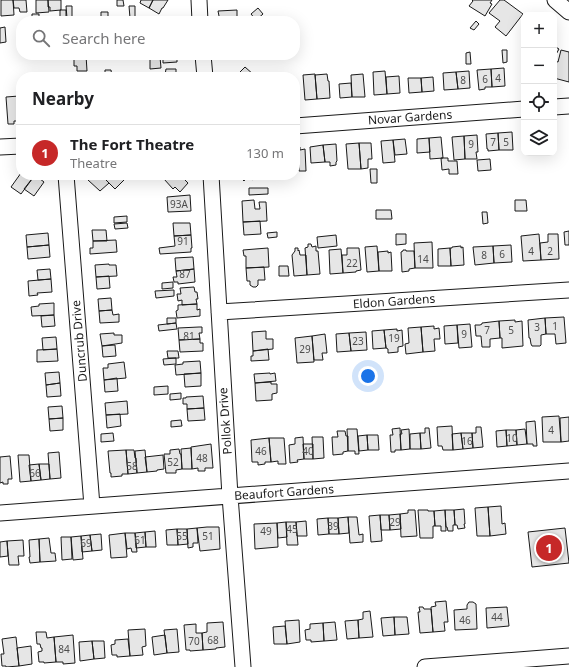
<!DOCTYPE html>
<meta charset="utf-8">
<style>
body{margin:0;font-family:"Noto Sans",sans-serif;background:#f6f6f6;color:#202124}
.controls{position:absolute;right:12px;top:12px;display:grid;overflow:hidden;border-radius:8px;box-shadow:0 4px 16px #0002}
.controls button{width:36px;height:36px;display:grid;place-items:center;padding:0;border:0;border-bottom:1px solid #e0e0e0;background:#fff;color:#202124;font:20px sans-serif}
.you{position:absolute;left:368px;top:376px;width:14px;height:14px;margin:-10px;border:3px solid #fff;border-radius:50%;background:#1a73e8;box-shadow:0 0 0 6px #1a73e833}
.badge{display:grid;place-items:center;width:26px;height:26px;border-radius:50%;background:#c62828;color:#fff;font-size:13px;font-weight:700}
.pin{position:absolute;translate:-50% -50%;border:2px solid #fff;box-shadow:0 1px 4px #0006}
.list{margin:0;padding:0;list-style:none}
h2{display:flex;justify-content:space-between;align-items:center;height:52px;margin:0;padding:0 16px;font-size:17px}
h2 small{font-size:13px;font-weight:400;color:#757577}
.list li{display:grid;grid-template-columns:26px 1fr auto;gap:12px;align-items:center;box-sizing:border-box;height:56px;padding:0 16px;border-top:1px solid #e0e0e0}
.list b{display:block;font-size:15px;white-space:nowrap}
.list p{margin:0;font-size:13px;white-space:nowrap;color:#757577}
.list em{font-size:13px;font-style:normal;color:#757577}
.icon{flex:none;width:22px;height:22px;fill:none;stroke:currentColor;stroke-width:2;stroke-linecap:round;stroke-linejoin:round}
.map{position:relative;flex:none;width:569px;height:667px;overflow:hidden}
.search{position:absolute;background:#fff;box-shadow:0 4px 16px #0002;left:16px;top:16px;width:284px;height:44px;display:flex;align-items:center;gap:10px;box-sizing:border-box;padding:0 14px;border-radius:16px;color:#757577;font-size:15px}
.panel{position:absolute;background:#fff;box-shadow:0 4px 16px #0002;left:16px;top:72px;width:284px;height:108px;border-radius:16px}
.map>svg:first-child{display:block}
.building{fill:#e6e6e6;stroke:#1a1a1a}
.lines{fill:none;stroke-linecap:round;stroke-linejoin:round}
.minor-casing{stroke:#1a1a1a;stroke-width:17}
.minor{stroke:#fff;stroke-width:15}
.labels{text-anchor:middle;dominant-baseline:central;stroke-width:3;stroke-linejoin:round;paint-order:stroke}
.number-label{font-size:10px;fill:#4d4d4d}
.street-label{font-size:12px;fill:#1a1a1a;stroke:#fff}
</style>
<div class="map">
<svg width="569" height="667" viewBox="0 0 569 667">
<rect width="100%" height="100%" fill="#fff"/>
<path class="building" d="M1 0H13L14 15 1 16Z
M13 0H26L27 12H20L19 8H14Z
M36 0H48L49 12 36 13Z
M48 0H61V10L50 11V7H48Z
M117 0H123L124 6H117Z
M141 0H153L149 8 140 3Z
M153 0H168L163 8H162L159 14 149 8Z
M472 0H492L490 3 492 4 485 16 469 6 473 1Z
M500 0H504L523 14 506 36 495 27 500 21 489 13Z
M66 6H72V18H67Z
M129 6H135V17L130 18Z
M258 8 263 14 256 20 251 14Z
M60 10H66V21H60Z
M237 10V21H220L218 11Z
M101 12H108V21H101Z
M32 14H39V21H32Z
M476 21 479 24 474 30 470 28Z
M5 27 6 42 0 43V28Z
M554 46 559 49 554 58Z
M502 50H507V62L503 63Z
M561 50 569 52V82L554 78V61L558 62Z
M470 52 471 64H466V53Z
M74 55H86L87 71H77V66H74Z
M163 55H177V62L163 63Z
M160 57 161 68 150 69V58Z
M245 67 254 75 252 77H235Z
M504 68 505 86 492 87 491 69Z
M166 69H176V75H165Z
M491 69 492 87H485V89L479 90 477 70Z
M105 70H111L112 77H105Z
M385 71 387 94 374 95 373 72Z
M469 71 470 88 458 89 456 72Z
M456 72 458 89 444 90 443 73Z
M315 74 317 99 305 100 303 75Z
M327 74 328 81H329L330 98 317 99 315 75Z
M363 74 365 97H352L351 75Z
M399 76 400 93 387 94 386 77Z
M433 77 434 91 422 92 421 78Z
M408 78H421L422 92 409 93Z
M351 83 352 97 340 98 339 84Z
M19 96 20 121H14V124H8L6 97Z
M19 103H21V121H20Z
M512 132 513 150H499L498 133Z
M498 133 499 150 488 151V149H487L486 134Z
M477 135 478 152H476L477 159H465L464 136Z
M464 136 465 159 454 160 452 137Z
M441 137 443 158 430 159 429 138Z
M429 138 430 152 417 153V139Z
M405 139 407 154 395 155 393 140Z
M393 140 395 162 383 163 381 141Z
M359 143H371L372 159H368V168L361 169Z
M359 143 361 169H348L346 144Z
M336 144 337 161 336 162V165L330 166V162H325L323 145Z
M323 145 325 162 311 163 310 147Z
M295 147H300V150L305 149 306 171H299V161H295Z
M441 158H448V161H457L458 174H449V169L442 170Z
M490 159 491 170 478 171 477 160Z
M370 169H377V183H371Z
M21 173V175H35L21 194 11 187Z
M35 175 44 182 34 196 24 189Z
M93 175H101L109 183 100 191 88 180Z
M101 175H120L125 179 115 189Z
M169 175H187L183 178 188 183 180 192 175 187 173 189 164 179Z
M238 175H257L253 180 248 176 244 181Z
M249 188H268V194L249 195Z
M190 195 191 211 168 212 167 197Z
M254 200 255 209H260L259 202H266L267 221 243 222 242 201Z
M515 200H526L527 211H515Z
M376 210H391L392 219H376Z
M482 212H487L488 223 483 224Z
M127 216V222L114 223V217Z
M260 221 261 234 244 235 243 222Z
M127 223 128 228 115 229 114 224Z
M173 223H190L191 235 174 236Z
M92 230H106L107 241H93Z
M569 231V245H565L564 232Z
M277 232V237L268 238 267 233Z
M48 233 49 245 27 247 26 235Z
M396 234H406V244L396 245Z
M539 234 541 260 523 261 521 236Z
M548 234H558L559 259 541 260 540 243 548 242Z
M191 235 192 248H191V252L160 254 159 248 175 246 174 236Z
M336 235 337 246 318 248 317 237Z
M116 240 117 252 90 254V248H93V241Z
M432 242 433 268H415L414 243Z
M308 244H311L312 247 316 246V251H318L320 274 307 275 305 248 308 247Z
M49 245 50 257 28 259 27 247Z
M511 245 512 262 494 263 493 246Z
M377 246 379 271 367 272 365 247Z
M461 246V248L463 247 464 265 451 266 450 248H452V247Z
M493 246 494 263 475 265 473 247Z
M268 248 269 267 246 268V256H244L243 250Z
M295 248H298V251L299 250 300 255H306L307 275 294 276 292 255 295 251Z
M347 248H359L361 270 356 271V272L343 273 342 255H347Z
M450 248 451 266H438V249Z
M341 249 343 273 330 274 329 250Z
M403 250H406V251H414L415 268 409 269V271L402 272 401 252 403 251Z
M388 251V253L391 252 392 271H379L378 252Z
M193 257 194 269 176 271 175 258Z
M109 264V265H116L117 276 96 277 95 265Z
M279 266H288L289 276H279Z
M264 267 265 280H258V285L256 287H253L250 285V281H247L246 268Z
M50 269 51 279 38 280 37 270Z
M194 269 195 282 178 284V282H174L173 277H177L176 271Z
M109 276 110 288 97 289 96 277Z
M51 279 52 292 37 293 38 295 29 296 28 281Z
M173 282V288L162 289V283Z
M194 287 195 292H197L198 299H196L197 304 182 305V300L178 301 177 294H181L180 288Z
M174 290V296L156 298 155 291Z
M111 298 112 310 99 311 98 299Z
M54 303V315L32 316 31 307 39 306V304Z
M197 304V310L200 309V316L177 318 176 311 178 310V305Z
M112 310 113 315 119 314V322L100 323 99 311Z
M54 315 55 326 42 327 41 316Z
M564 317 566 343 556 344 555 334H546L545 318Z
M167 318H176V323L167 324Z
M545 318 546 334 541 335V345L540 346H532L531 344 530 338H529L528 320Z
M515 320V322L522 321 523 346 502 348V338H500L499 321Z
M499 321 500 338 490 339V347H482L481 336H476L475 325H480L482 324V323Z
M176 323 177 329 159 331 158 325Z
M470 324 472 347 459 348 457 325Z
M457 325 458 343 445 344 444 326Z
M434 326V329L439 328 440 339H434L435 351 423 352 421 327Z
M199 327H202V333H199L200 339 179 340 178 328Z
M421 327 423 352 406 354 405 344 409 343 408 328Z
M397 329V331L402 330 403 346 398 347V352L388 353V349L386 348 384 330Z
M384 330 386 348 373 349 372 331Z
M266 331V339H273V349L253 351 252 332Z
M366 332 367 350 351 351 349 333Z
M114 333V335H122V343L102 346 100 334Z
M349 333 351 351 337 352 336 334Z
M325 334 327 353H322L323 360H314L312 336Z
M312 336 314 362 297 363 295 338Z
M56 337 57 349 43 350 42 338Z
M200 339V343H203V351L180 352 179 340Z
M115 345 116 356 103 357 102 346Z
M57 349 58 361 37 362V350Z
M268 349 269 360 251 361V356H253V351Z
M167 351H178L179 358H168Z
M176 358V364L164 365 163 359Z
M200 361 201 373 176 375 175 365 183 364V362Z
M124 362 126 378 104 380 103 368H108V364Z
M59 372 60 383 46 385 45 373Z
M201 373V386L185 387 184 374Z
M270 373V374L275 373 276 381 255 383 254 374Z
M117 378 118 391 105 392 104 380Z
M271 382V384H277V393L272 394V400L256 401 255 383Z
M60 383 61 396 47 397 46 385Z
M168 386V394L154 395V387Z
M181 393V399L170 400V394Z
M203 396 204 408 187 409V404H183V398H186V397Z
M127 401 128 414 106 415 105 403Z
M62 406 63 418 49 419 48 407Z
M204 408 205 420 188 421 187 409Z
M120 414 121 426 107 428 106 415Z
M559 416 561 442H543L542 417Z
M569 417V441L561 442 560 418Z
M63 418V430L50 431 49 419Z
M181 420 182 426 171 427V421Z
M535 421 537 446H533V444H527L526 422Z
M452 426 453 450H443L442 446H438L437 427Z
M476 427H481L483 447 473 448 472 433H476Z
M400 428 401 450H395V452H391L390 435H393L392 429Z
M425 428H429L431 448 421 449 420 433H425Z
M347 429H357L359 454H355V451H348Z
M409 429 410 449 401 450 400 434H402L401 430Z
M525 429 527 444 517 445 516 430Z
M506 430H516L517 445 507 446Z
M506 430 507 446 497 447 496 431Z
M337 431H345L346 436H348V451L343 452V454L333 455 332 437H338Z
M113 433 114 441 101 442V434Z
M420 433 421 449H410V434Z
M461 433H472L473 448 463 449Z
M461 433 463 449 453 450 452 434Z
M367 435H378L379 450H368Z
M367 435 368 450 359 451 358 436Z
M303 437 304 459 297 460 298 462 290 463 289 445 295 444V438Z
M312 437H323L324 458 313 459Z
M269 438H284L286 464H278V461L271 462Z
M269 438 271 462H265V464L258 465V462H252L251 440Z
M211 444 213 468H205V471H198V468L192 469 191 447Z
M303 444H313V459H304Z
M191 448 192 469H182L181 449Z
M179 449 180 454H181L182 469 176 470V473H166L164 454H170V450Z
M126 450H134L135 458H136L137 473 128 474Z
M126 450 128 474H122V476L111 477V473H110L108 451Z
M145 450 147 472 137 473 135 451Z
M59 452 61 478 50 479 48 453Z
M18 455H29L31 481 20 482Z
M163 455 164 469 157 470V471L147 472 145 457Z
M10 456 12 479H8V484H3V482L0 483V457Z
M39 464 41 480 31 481 29 465Z
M39 464H49L50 479 41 480Z
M501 506 502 524 505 523 506 534 490 536 488 507Z
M488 507 490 536H477L475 508Z
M464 509 465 524H464L465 528 458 529 457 525H455L454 510Z
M408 510H415L417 536 401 537 400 514 408 513Z
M418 510H428V511H434L435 526H433V538H420Z
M445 510H454L455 525H453V531H448L447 527H446Z
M445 510 446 531H441V526H435L434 511Z
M400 514 401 529 390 530 389 515Z
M380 515H389L390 530H381Z
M380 515 382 541 371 542 369 516Z
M348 517H357L359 535 363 534V542L350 543Z
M348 517 349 533 339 534 338 518Z
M328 518H338L339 534H329Z
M328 518 329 534 318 535 317 519Z
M306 521 307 536H297L296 522Z
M286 522H296L298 545H287Z
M286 522 287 537 278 538 277 523Z
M277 523 278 547 255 549 254 524Z
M207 527H219L220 549 200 551 197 528Z
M197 528 198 543H193V547L188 548 187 529Z
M565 528 569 563 532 567 528 532Z
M177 529H187L188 544 178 545Z
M177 529 178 545H167L166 530Z
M155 531 156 547H146L145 532Z
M145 532 146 547 136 548 135 533Z
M125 533 127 557 111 558 109 535Z
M125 533H135L137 552H132L131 548 127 549Z
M101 534 102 550 92 551 90 535Z
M90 535 92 551 82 552 81 536Z
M81 536 83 559 73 560 71 537Z
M61 537H71L72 559 62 560Z
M49 538 51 553H55L56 561 40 562 39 539Z
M39 539 40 562 30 563 29 557H30L29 540Z
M23 540 24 556H18L19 565H9L7 541Z
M7 541 8 556 0 557V542Z
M446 601 448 622H444L445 631 433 632 431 607 436 606 435 602Z
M469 602H473L476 604 477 629 455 630 454 610 467 609V605Z
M419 607H423L424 609H431L433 632 420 633 418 612H420Z
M507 607 509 626 487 628 486 608Z
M370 611 373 637 359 638 358 620 363 619V612Z
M394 617H407L409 634 395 635Z
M394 617 395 635 383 636 381 618Z
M299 620 300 642 287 644 285 621Z
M358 620 359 638 347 639 345 621Z
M223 622 225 647 216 648V649L203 650 202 633 207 632V623Z
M335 622 337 640 324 641 323 623Z
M323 623 324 641 311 642V640H306L305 630 310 629V624Z
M196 624V633H202L203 650 190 651V650H186L184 625Z
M285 626 287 644H274L273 627Z
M145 629 146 646 142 647 143 655 130 656 128 630Z
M177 629 179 652 167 653 164 630Z
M36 632H46L47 638 54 637 56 662 44 663V662H39L38 652 42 651V648H41L40 644H37Z
M73 635 75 663 63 664V662H56L54 637Z
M165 635 167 653 154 655 152 637Z
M16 637 19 666 6 667V666H2L1 654H4L2 639Z
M128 639 130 656 117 657V655H112L111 645 115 644V640Z
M92 641H104L105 658 94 659Z
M92 641 94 659 80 661 79 642Z
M31 646 32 664 19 666 17 648Z"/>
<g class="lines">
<g class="minor-casing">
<path id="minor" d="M199 0 200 21
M555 0 569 12
M203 55 205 77
M554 107 569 106
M295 126 524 109
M0 147 21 146
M66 175 92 506
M211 175 230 496 243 667
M219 312 569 290
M0 513 569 471
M425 667 569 656"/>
</g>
<use href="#minor" class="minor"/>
</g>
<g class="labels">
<g class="number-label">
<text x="498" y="78">4</text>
<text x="485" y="79">6</text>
<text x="463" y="80">8</text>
<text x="493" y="142">7</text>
<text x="506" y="142">5</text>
<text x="471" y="144">9</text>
<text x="179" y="204">93A</text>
<text x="183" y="241">91</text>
<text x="531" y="251">4</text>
<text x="550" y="251">2</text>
<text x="502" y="254">6</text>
<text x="484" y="255">8</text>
<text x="423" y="259">14</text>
<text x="352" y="263">22</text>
<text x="185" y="274">87</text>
<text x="555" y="326">1</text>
<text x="537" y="327">3</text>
<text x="487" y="330">7</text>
<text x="511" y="330">5</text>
<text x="464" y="334">9</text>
<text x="189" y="336">81</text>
<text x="394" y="338">19</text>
<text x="358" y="341">23</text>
<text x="305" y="349">29</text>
<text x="551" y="430">4</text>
<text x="512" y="438">10</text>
<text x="467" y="441">16</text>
<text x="261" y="451">46</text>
<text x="308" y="451">40</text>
<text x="202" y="458">48</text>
<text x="173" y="462">52</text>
<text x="132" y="466">58</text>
<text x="35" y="473">66</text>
<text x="395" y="522">29</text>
<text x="333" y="526">39</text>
<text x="292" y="529">45</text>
<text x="266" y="531">49</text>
<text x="182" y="536">55</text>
<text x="208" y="536">51</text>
<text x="140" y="540">61</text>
<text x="86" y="543">69</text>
<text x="497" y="617">44</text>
<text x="465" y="620">46</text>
<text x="213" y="640">68</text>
<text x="194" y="641">70</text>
<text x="64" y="649">84</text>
</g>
<g class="street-label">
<text transform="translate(410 117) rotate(-4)">Novar Gardens</text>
<text transform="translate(394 301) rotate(-4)">Eldon Gardens</text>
<text transform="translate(79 341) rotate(-95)">Duncrub Drive</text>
<text transform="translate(225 421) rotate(-94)">Pollok Drive</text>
<text transform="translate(284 492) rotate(-4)">Beaufort Gardens</text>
</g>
</g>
</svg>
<div class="controls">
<button>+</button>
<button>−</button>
<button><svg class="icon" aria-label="locate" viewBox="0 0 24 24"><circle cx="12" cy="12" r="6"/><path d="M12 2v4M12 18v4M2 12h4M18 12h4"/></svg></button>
<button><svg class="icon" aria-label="layers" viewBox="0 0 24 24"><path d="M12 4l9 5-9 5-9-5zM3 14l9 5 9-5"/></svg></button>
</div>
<div class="you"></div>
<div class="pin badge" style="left:549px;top:548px">1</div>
<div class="search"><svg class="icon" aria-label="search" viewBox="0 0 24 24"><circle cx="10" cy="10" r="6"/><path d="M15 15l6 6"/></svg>Search here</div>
<section class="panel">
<h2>Nearby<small></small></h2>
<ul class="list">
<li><span class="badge">1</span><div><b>The Fort Theatre</b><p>Theatre</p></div><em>130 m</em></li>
</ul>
</section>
</div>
